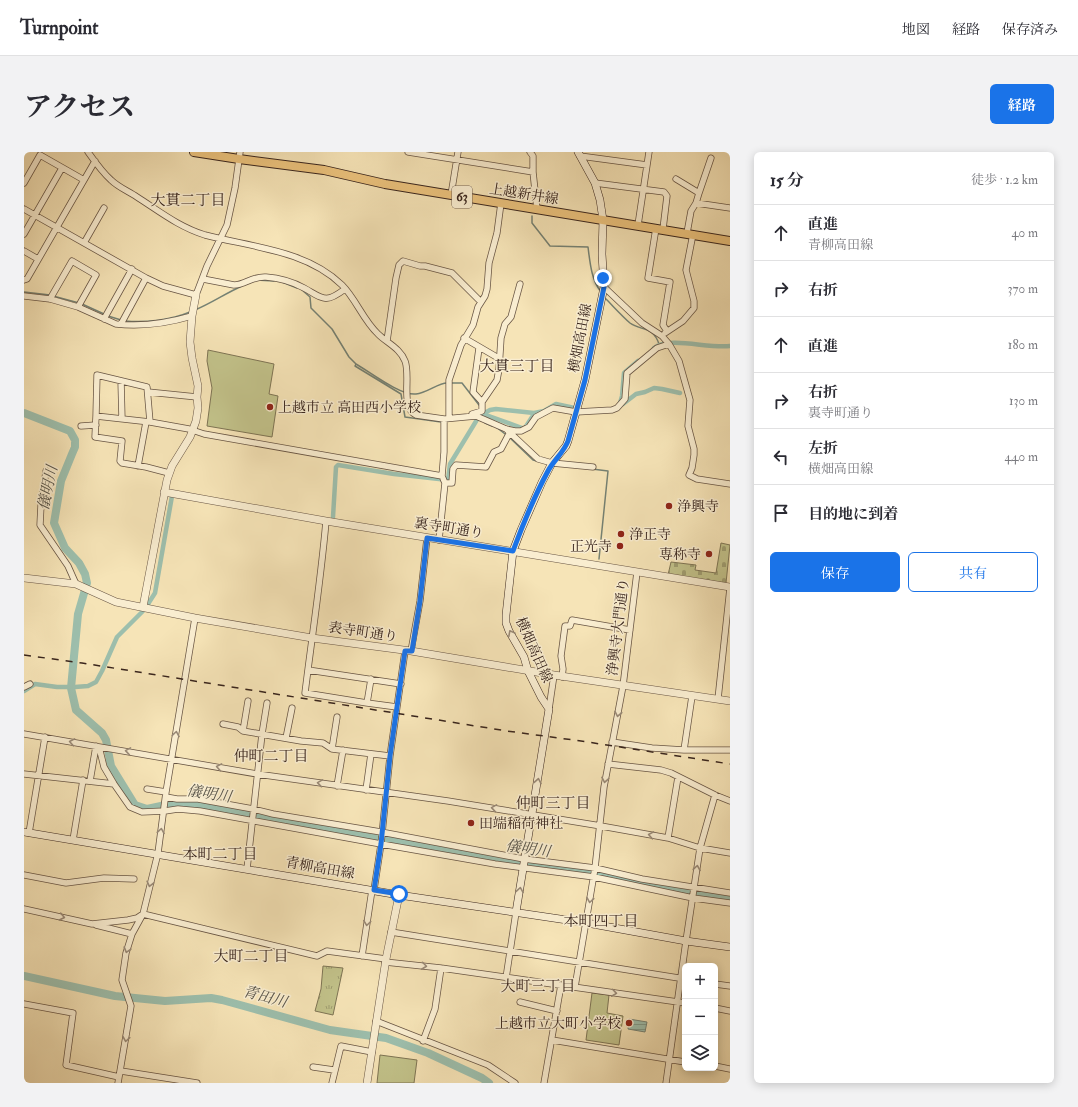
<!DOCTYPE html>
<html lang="ja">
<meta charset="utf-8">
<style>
body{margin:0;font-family:"IM FELL Double Pica","Noto Serif JP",serif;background:#f2f2f3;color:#2b2b33}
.controls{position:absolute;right:12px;bottom:12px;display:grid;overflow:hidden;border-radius:6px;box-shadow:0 2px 10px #0003}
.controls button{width:36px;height:36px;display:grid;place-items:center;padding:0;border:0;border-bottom:1px solid #e1e1e2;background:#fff;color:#2b2b33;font:20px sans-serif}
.stop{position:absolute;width:12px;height:12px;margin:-9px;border:3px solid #1a73e8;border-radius:50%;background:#fff}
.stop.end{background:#1a73e8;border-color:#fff;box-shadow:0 1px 4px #0008}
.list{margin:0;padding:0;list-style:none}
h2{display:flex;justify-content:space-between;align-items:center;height:52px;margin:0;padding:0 16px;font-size:17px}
h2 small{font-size:13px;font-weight:400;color:#7c7c81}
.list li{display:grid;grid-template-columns:26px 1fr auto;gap:12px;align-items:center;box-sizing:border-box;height:56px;padding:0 16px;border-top:1px solid #e1e1e2}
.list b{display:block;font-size:15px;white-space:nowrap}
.list p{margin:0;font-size:13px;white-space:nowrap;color:#7c7c81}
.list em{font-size:13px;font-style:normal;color:#7c7c81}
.actions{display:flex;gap:8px;padding:12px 16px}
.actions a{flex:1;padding:9px 0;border:1px solid #1a73e8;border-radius:6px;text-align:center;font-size:14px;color:#1a73e8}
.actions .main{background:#1a73e8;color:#fff}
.icon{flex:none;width:22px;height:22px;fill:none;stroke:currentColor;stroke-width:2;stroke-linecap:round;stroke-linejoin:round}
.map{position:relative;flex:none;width:706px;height:931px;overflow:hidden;border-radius:6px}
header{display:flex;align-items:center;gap:24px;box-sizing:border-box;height:56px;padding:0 20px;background:#fff;border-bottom:1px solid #e1e1e2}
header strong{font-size:19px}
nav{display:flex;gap:22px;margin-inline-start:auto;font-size:14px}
.intro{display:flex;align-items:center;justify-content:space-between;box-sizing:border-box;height:96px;padding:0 24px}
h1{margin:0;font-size:28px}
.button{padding:10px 18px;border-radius:6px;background:#1a73e8;color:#fff;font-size:14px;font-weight:700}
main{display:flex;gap:24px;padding:0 24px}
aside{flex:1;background:#fff;border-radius:6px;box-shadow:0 2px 10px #0003}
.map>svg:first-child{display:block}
.grass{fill:url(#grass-tufts);stroke:#7e7454}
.cemetery{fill:url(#cemetery-stones);stroke:#7e7454}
.pitch{fill:#c2c28a;stroke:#7e7454}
.water{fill:url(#water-rules);stroke:#758173}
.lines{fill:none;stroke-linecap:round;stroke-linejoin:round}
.stream{stroke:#758173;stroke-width:1.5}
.canal{stroke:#9dbfad;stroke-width:4.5}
.river{stroke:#9dbfad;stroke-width:8}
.minor-casing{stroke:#685544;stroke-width:7}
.tertiary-casing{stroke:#685544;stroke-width:8}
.secondary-casing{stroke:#39251d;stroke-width:8}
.primary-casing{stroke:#39251d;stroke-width:10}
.minor{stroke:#f9edd0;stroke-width:5.5}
.tertiary{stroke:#f9edd0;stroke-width:7}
.secondary{stroke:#f9edd0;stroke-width:7}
.primary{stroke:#ebc27c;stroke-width:8}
.rail{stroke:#39251d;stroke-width:1.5;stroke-dasharray:7 7;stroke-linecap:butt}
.oneway{stroke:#998976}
.route{stroke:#1a73e8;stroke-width:5}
.poi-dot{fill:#8f2418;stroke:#f9edd0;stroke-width:1.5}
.labels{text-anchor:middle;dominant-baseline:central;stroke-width:3;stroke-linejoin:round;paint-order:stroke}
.shield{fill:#f9edd0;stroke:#736153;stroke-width:1}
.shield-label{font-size:13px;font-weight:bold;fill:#39251d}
.street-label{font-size:14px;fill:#39251d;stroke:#f9edd0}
.poi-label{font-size:14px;fill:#39251d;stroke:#f9edd0;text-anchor:start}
.neighbourhood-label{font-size:15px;fill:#39251d;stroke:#f9edd0}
.water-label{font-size:15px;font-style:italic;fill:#575348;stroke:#f9edd0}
</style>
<header>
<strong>Turnpoint</strong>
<nav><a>地図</a><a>経路</a><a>保存済み</a></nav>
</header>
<div class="intro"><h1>アクセス</h1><a class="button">経路</a></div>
<main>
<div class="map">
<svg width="706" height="931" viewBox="0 0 706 931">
<defs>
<pattern id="grass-tufts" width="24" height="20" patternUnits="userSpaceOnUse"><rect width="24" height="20" fill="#c2c28a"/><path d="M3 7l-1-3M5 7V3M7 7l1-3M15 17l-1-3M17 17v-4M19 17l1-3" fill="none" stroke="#9f9d70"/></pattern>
<pattern id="cemetery-stones" width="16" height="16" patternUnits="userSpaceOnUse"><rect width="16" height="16" fill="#c2c28a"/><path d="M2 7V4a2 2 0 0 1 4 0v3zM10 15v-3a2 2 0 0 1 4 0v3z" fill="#9f9d70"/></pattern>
<pattern id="water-rules" width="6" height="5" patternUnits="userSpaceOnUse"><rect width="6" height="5" fill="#9dbfad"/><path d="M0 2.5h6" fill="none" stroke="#819b8c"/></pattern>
</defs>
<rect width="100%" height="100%" fill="#f6e4b7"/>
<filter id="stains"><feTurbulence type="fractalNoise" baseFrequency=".005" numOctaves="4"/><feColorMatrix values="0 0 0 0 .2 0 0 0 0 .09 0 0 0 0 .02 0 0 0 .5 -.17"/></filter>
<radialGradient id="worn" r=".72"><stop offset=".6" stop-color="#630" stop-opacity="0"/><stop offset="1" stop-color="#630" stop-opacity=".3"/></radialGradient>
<path class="grass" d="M299 814 319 816 309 863 291 859 297 837Z"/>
<path class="cemetery" d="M697 391 706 393 702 431 644 423 647 410 672 413 671 418 692 421Z"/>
<path class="pitch" d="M184 198 250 212 245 242 254 244 248 285 183 274 188 236 183 209Z
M568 841 585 843 583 861 599 864 595 893 562 888Z
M356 903 393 908 390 931H353Z"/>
<path class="water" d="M605 867 623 870 621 880 604 877Z"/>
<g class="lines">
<path class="stream" d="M508 64V71L526 94 564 95C566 110 567 127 577 140
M232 128 250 129
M258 130 273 136
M278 138 286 145 287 156 308 177 325 205 332 212 331 214 377 242 381 265 417 270
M0 140 26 143
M29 144 55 151
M581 146C589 154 597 163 606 171 617 179 629 174 635 192
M58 152 80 162
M171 158C188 151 202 141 218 134
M84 164 97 168
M101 169C122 171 147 168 166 160
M332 212C346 220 377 244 392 242 403 241 414 231 423 231
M427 231H438L455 253
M461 271 468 274
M472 275 485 285 509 308 513 309
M568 317 584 319 575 407"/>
<path class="canal" d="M630 196C646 184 684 197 706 194
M596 251 598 244 600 221 614 209
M599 252 612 242 621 240 630 236 638 237 656 241
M462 263 498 276H501L508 265
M309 365 312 315 314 313 370 322 424 328 426 312 454 266 457 263 466 258 472 257 510 261 520 259 532 252 555 257
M124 452 131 441 148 344
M0 539 11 532 33 535H51L64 534 72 530 78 519 93 485 119 459"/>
<path class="river" d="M0 261 46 279 51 288V295L48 302 37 329 30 371 41 396 55 411 61 422 63 431 54 462 47 536 52 558 78 581 82 588 87 614 111 653 123 657 151 651 178 653 251 669 483 709 573 721 659 740 706 747
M0 824 91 844 141 849 187 846 198 848 306 878 362 886 404 901 458 926 465 931"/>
<g class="minor-casing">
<path id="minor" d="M64 0C71 10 79 21 87 28 94 35 104 39 113 45 135 59 155 75 181 83 227 95 282 98 318 133 332 147 339 168 354 182 363 191 376 196 381 209 387 224 376 256 392 263L420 267 452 264 482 277 491 279H497L505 275 512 265 529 256 552 260 588 258 593 256 601 247 603 221 633 196 645 192
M384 0 509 20
M506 0 509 4V20L513 57
M556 4 623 13
M652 27 675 41
M0 31 16 3 60 28
M571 31 640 40 643 44 639 77
M427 43 434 0
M672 51 675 41 687 6
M0 57 122 126 139 134 172 143 183 114 203 73 211 36 216 0
M614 73 625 0
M632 76 624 126 646 130 639 173 643 179
M663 81 667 59 672 51 706 56
M0 82 38 16
M60 91 80 56
M0 99 14 107
M179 127 210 133C221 133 228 124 242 125 255 126 269 130 280 136 300 147 301 152 321 137
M0 128 3 127 71 9
M580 135 618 171 638 184 645 192 655 209 666 248 664 274 670 297V303L668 316 665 323 673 327 706 332
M0 144 26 147 54 155 92 172C117 175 144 171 168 164
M26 147 48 109 72 123 54 155
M80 167 108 117
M97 172 122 126
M641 181 659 169 670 156V149L662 118 669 82
M440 186 476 207
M363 189 372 126 375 113 379 109 396 114H401L428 121 457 150
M455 196 449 240 458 250 473 228 475 217 477 186 481 172 487 165 496 132
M97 229 98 267
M124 240 173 245
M448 262 458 259V250
M72 264 73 223 123 235 126 270
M425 266V228L437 193 449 173 454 155 461 144 463 137 465 111 473 81 477 51
M57 274 72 273
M482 277 514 307 528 311 569 315
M114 314 122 270
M22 319 17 353 16 373 44 414 52 432
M145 321 122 315 98 311 96 309 98 289 71 285 72 264 126 270 165 277 180 282 418 324
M421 331H428L429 317 432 313 462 315 470 300 477 297 486 280
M302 369C297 427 288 484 281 541L343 551 347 527
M415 388 421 331 418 324 420 300V267
M387 499 396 449 403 386
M284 518 377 532
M538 525 539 517 537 504 541 474H546L548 468 606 478
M0 535 6 532
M694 547 706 436
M343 551 373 555
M525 557 530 523
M199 572 214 575 219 579 277 589 299 591 308 597 366 604
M219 579 224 549
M0 582 233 622 424 649 577 674 644 686 676 696 706 701
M262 586 268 556
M588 590 628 596 660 598H706
M75 595 80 615 90 632 106 655 118 660 141 659 154 657 176 659 357 692 471 712 570 725 669 746 706 751
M308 597 313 565
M660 598 668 544
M584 612 637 618 647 621 691 643 706 649
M0 622 90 632
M66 629 72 594
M313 634 319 598
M123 637 142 640
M342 638 347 602
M142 645 153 647H174L229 657 249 662 357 680 500 707 571 716 618 727 706 741
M5 681 21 585
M644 686 654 625
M49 688 59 628
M223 717 238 582 243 551
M0 723 42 731 80 726 110 727
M350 738 357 692 366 604 381 499
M0 757 68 772 104 768 113 766 119 762 293 804 303 799 362 807
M72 773 108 782
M367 780 661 827
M338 804 348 738
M361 810 417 816 661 851
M482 826 492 760
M691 832 706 834
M551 835 571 716 580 635 599 534 613 420
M496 850 533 859
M0 852 49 861 42 913 95 925
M691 856 706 859
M352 869 464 913 491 931
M528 888 661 910
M399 889 411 857 417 816
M691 914 706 917
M289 915 310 918
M97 919 173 931
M94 931 107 854 98 828 102 801 108 782 119 762 134 701 142 640 171 466
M308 931 317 894 348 900
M520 931 537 833
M642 931 662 789 676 696 691 643"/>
</g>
<g class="tertiary-casing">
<path id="tertiary" d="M140 340 302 369 706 435
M0 426 52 432 92 450 171 466 288 486 387 499 530 523 706 549
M119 455 143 328 148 314 166 285 172 269 174 256 173 245 174 234 168 206 166 190 168 164 172 143
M343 931 362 807 375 743"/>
</g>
<g class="secondary-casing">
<path id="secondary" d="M0 680 375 743 563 771 662 789 706 795
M492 760C503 692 514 625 525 557L517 545 504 519 500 505 485 479 482 471V463L489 399 497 378 518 330 528 311 542 294 544 289 561 228 580 135 578 102 579 68 576 48 571 31 554 0"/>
</g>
<g class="primary-casing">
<path id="primary" d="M170 0 215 7 300 18 361 32 706 89"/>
</g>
<use href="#minor" class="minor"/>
<use href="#tertiary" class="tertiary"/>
<use href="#secondary" class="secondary"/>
<use href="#primary" class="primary"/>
<path class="rail" d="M0 503 58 511 483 579 557 589 706 612"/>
</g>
<defs><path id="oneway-chevron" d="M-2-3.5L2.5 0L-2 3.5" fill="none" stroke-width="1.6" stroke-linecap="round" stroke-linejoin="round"/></defs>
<g class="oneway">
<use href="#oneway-chevron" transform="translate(487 481) rotate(-118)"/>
<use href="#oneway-chevron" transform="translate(594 562) rotate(101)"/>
<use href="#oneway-chevron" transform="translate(152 582) rotate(-81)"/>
<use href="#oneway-chevron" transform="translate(48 590) rotate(-170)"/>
<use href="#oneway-chevron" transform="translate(104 599) rotate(-171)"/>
<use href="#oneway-chevron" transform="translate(195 615) rotate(-170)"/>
<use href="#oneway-chevron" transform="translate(581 628) rotate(100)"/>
<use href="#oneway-chevron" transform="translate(514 629) rotate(-80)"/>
<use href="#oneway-chevron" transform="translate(296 631) rotate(-171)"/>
<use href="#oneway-chevron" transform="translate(470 656) rotate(-171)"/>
<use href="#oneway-chevron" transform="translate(137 679) rotate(-81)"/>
<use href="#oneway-chevron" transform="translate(627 683) rotate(-170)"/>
<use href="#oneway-chevron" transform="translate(673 716) rotate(-81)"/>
<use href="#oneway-chevron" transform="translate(126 732) rotate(104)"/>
<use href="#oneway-chevron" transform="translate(496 738) rotate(-81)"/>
<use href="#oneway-chevron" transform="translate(566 748) rotate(99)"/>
<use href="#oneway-chevron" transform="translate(38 765) rotate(12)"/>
<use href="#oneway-chevron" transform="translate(343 771) rotate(98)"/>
<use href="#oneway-chevron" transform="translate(103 798) rotate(106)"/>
<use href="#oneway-chevron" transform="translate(400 814) rotate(7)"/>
<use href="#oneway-chevron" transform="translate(590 841) rotate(8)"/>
<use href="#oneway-chevron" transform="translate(102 887) rotate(99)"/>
</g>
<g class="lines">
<path class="route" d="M375 742 350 738 357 692 366 604 381 499H388L396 449 403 386 489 399C499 372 510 345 524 319 530 308 540 300 544 289L561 228 580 135 579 126"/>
</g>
<g class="poi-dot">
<circle cx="246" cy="255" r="4"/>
<circle cx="645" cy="354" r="4"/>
<circle cx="597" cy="382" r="4"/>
<circle cx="596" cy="394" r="4"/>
<circle cx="685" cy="402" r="4"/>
<circle cx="447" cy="671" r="4"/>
<circle cx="605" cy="871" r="4"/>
</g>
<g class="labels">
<rect class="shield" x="428" y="34" width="20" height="22" rx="3"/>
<g class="shield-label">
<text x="438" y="45">63</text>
</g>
<g class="street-label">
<text transform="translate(500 42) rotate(9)">上越新井線</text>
<text transform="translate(556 186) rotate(-79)">横畑高田線</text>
<text transform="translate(425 376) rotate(9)">裏寺町通り</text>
<text transform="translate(594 475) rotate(-83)">浄興寺大門通り</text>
<text transform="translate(339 480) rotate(8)">表寺町通り</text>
<text transform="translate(510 498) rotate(66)">横畑高田線</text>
<text transform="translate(296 716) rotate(10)">青柳高田線</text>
</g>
<g class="poi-label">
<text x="254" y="255">上越市立 高田西小学校</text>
<text x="653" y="354">浄興寺</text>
<text x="605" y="382">浄正寺</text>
<text x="588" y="394" text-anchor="end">正光寺</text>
<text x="677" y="402" text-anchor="end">専称寺</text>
<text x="455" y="671">田端稲荷神社</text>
<text x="597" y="871" text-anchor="end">上越市立大町小学校</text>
</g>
<g class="neighbourhood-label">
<text x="164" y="48">大貫二丁目</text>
<text x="493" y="214">大貫三丁目</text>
<text x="247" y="604">仲町二丁目</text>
<text x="529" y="651">仲町三丁目</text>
<text x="196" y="702">本町二丁目</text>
<text x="577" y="769">本町四丁目</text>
<text x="227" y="804">大町二丁目</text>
<text x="514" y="834">大町三丁目</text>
</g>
<g class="water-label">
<text transform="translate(24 336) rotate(-78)">儀明川</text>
<text transform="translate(185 642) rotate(9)">儀明川</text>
<text transform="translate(504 697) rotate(8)">儀明川</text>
<text transform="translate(241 845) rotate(15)">青田川</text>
</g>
</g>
<rect width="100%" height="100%" filter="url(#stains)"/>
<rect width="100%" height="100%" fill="url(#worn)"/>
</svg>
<div class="controls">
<button>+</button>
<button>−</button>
<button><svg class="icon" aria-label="layers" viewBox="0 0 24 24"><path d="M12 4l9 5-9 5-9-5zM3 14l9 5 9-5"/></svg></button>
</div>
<div class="stop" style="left:375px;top:742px"></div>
<div class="stop end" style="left:579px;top:126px"></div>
</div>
<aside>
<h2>15 分<small>徒歩 · 1.2 km</small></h2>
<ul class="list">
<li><svg class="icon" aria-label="ahead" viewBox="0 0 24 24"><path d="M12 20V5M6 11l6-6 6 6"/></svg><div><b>直進</b><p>青柳高田線</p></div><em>40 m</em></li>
<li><svg class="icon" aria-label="right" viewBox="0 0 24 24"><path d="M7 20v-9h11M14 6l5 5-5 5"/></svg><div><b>右折</b></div><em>370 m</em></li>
<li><svg class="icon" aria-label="ahead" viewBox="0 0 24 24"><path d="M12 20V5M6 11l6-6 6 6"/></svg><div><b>直進</b></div><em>180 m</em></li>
<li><svg class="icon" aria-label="right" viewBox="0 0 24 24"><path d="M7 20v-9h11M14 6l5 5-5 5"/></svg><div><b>右折</b><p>裏寺町通り</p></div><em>130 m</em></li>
<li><svg class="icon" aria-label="left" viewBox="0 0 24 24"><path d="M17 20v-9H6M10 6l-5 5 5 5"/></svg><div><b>左折</b><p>横畑高田線</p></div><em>440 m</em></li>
<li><svg class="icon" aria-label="arrive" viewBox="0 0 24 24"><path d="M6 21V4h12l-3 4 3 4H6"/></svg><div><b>目的地に到着</b></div></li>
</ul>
<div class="actions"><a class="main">保存</a><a>共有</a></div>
</aside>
</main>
